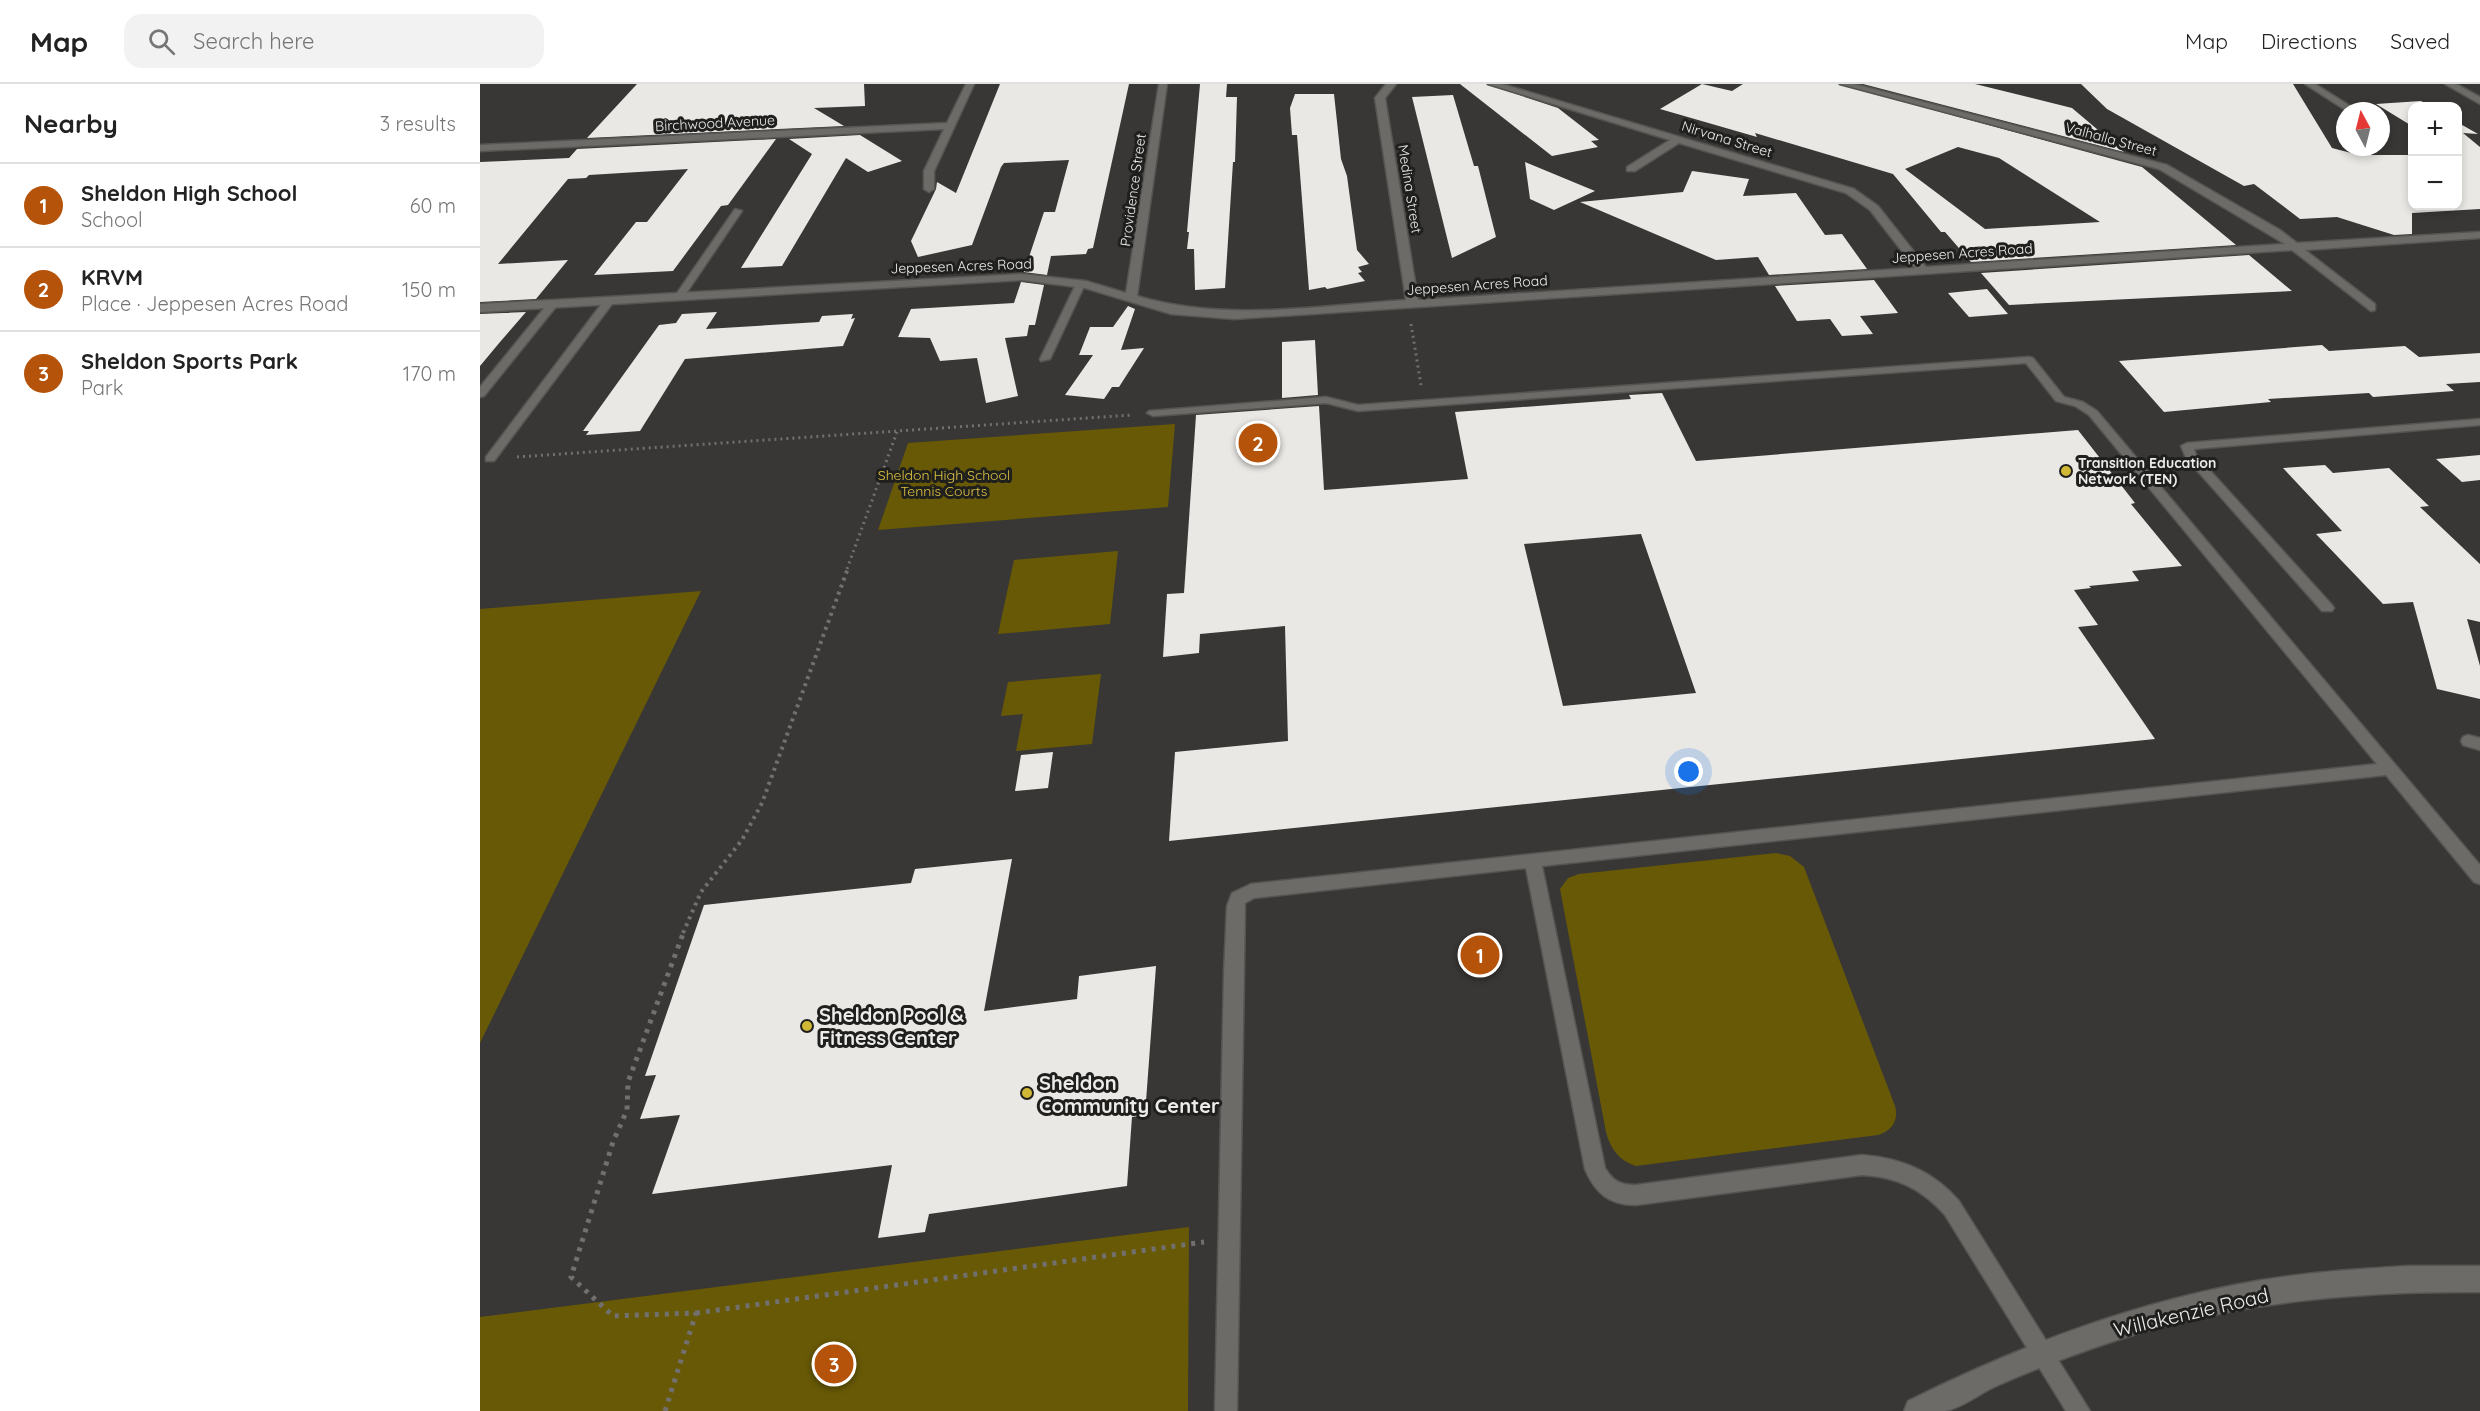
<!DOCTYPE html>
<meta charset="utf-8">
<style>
body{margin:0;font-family:Quicksand,sans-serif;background:#f2f2f2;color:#222}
.controls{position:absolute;right:18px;top:18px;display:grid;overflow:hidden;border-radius:12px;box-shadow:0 3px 9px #0003}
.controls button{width:54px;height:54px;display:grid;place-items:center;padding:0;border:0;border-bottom:2px solid #e0e0e0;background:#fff;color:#222;font:30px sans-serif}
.compass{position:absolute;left:1856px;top:18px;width:54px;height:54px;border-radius:50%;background:#fff;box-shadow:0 3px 9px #0003;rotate:353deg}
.you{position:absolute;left:1209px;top:688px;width:21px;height:21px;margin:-15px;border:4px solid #fff;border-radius:50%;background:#1a73e8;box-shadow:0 0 0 9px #1a73e833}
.badge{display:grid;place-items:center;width:39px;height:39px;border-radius:50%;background:#b45309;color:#fff;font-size:20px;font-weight:700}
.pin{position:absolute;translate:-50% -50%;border:3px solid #fff;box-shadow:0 2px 6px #0006}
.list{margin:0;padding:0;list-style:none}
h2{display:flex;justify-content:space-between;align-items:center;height:78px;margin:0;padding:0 24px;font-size:26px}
h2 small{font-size:20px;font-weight:400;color:#767676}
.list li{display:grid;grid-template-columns:39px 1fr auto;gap:18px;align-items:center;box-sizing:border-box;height:84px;padding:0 24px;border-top:2px solid #e0e0e0}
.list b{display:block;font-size:22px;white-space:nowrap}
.list p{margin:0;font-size:20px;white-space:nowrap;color:#767676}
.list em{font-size:20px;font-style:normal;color:#767676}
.icon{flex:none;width:33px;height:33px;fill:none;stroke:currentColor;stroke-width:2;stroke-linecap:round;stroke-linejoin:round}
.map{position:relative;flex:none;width:2000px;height:1327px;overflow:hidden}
header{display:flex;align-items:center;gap:36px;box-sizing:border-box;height:84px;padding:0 30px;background:#fff;border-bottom:2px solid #e0e0e0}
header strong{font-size:28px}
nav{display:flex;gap:33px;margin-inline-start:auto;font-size:21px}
.search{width:420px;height:54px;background:#f2f2f2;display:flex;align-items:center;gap:15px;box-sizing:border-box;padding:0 21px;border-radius:18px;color:#767676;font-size:22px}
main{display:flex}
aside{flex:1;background:#fff}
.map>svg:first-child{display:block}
.green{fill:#685906}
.building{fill:#e9e8e5;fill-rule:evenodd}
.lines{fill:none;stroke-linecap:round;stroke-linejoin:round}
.lane-casing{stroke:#555452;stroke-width:3}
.street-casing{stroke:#555452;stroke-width:3}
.secondary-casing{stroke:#555452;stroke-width:3}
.path-far2{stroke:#71706e;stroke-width:3;stroke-dasharray:2 4;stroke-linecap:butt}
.path-far1{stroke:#71706e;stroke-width:4;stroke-dasharray:3 4.5;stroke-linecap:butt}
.path{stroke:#71706e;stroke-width:5;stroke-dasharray:4 6;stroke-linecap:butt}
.lane{fill:#6c6b68;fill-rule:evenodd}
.street{fill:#6c6b68;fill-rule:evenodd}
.secondary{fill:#6c6b68;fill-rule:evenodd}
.poi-dot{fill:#d1b736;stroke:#1f1f1d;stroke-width:2}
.labels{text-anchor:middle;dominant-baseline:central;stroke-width:6;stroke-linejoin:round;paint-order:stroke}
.far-street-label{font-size:14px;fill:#edeceb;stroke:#1f1f1d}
.far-poi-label{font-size:14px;font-weight:bold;fill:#edeceb;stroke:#1f1f1d;text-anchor:start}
.far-park-label{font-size:14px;fill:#dec442;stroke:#1f1f1d}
.near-poi-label{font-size:20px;font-weight:bold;fill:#edeceb;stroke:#1f1f1d;text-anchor:start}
.near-street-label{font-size:20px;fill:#edeceb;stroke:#1f1f1d}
</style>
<header>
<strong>Map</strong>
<div class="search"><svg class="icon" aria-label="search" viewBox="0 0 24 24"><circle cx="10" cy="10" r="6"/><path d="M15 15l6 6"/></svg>Search here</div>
<nav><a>Map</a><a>Directions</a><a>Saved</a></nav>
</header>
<main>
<aside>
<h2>Nearby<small>3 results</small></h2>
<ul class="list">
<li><span class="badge">1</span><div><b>Sheldon High School</b><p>School</p></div><em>60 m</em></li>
<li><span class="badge">2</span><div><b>KRVM</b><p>Place · Jeppesen Acres Road</p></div><em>150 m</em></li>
<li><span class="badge">3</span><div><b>Sheldon Sports Park</b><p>Park</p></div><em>170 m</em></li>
</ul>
</aside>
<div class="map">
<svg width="2000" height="1327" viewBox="0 0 2000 1327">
<rect width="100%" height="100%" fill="#383735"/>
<path class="green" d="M695 340 688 423 398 446 428 359Z
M638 467 630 540 518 550 534 476Z
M221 507 0 959V525Z
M621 590 612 660 536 667 543 630 521 632 528 598Z
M1296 769 1310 772 1324 783 1415 1022C1419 1036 1412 1047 1398 1051L1156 1082C1139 1077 1130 1064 1126 1048L1080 805 1088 794 1099 790Z
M709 1143 708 1327H0V1233Z"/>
<path class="building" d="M157 0H384L385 22 334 24 364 42 107 54Z
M520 0H649L613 164 608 165 606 170 571 172 567 191 544 188 564 128H575L589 76 524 79 521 83 492 161 438 173 431 157 456 105 457 98 476 109Z
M720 0H747L746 13H757L755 78H753L745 204 715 206 714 165H707L709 148H707Z
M980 0H1006L1078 24 1119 56 1111 57 1118 63 1072 72Z
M1222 0 1252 7 1263 0H1358L1662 83 1756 161 1491 178 1465 148H1461L1413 90 1275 49 1277 53 1180 25ZM1478 63 1519 74 1620 138 1505 145 1425 85Z
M1383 0H1495L1592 24 1644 68Z
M1601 0H1813L1852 64 1879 71H1932V122H1977V70H1980L1977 69V38L1998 50 1983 49 2000 63V125L1932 129V150L1914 151 1857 133 1820 135 1774 100 1764 102 1627 25Z
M815 10H854L861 75 867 92 877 166 889 180 878 183 882 188 878 189 885 197 847 205 845 203 829 206 817 51H812L810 24Z
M973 11 994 82H998L1016 153 972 174 932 13Z
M1941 17 1950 22H1932V42L1896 20Z
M380 51 422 77 388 88 366 74 302 182 261 184 332 70 309 55Z
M296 55 248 121 241 122 193 187 114 191 156 138H167L208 85 109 91 106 94 88 95 18 180 88 176 56 215 0 218V78L89 74 97 65Z
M1045 78 1115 107 1074 126 1050 115Z
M1212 87 1269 95 1263 112 1316 109 1345 151 1362 150 1387 185 1289 191 1278 173 1236 176 1100 118 1203 108Z
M1769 171 1812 207 1529 221 1501 189Z
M1394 196 1418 229 1380 232 1393 250 1362 252 1350 235 1317 237 1295 202Z
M541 198 564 201 555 241H549L547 252 525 254 538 312 506 319 497 274 460 277 450 254 418 253 431 225 534 219Z
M1507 205 1528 230 1489 233 1468 209Z
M648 222 655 225 641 266 664 264 639 303H632L624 315 585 311 613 271H599L610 243H633Z
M46 228 20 258 0 282V230Z
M237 228 226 245 339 238 342 232 373 230 371 235 375 234 363 262 205 275 160 347 106 351 109 347H103L179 241 196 239 202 230Z
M835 256 838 311 802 314V258Z
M1842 261 1849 267 1925 262 1939 273 2000 269V298L1966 300 1974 307 1893 313 1889 309 1788 315 1791 318 1684 328 1639 277Z
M1182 309 1216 377 1598 346 1655 419 1651 420 1702 482 1652 487 1659 497 1609 502 1611 504 1594 506 1618 541 1598 543 1675 655 689 757 695 668 808 657 805 542 720 550 719 569 683 573 687 510 704 509 716 331 839 322 844 406 988 395 975 328 1151 315 1149 311ZM1161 450 1216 609 1083 622 1044 460Z
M2000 371V396L1982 398 1956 375Z
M1845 381 1853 389 1909 384 1949 422 1940 423 2000 480V538L1987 535 2000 582V615L1957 605 1933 518 1903 520 1836 450 1862 447 1803 384Z
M573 668 568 704 535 707 541 671Z
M532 775 504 927 597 915 599 892 676 882 665 1031 652 1033 647 1102 449 1130 445 1148 398 1154 412 1081 172 1110 200 1031 160 1035 176 991 165 992 224 821 431 799 435 785Z"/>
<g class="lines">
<g class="lane-casing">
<path id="lane" d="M255 125 262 127 203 214H197L195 212Z
M597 198 605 200 570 275 561 277 560 275Z
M126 214 135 216 14 377H6V373Z
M70 217 79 219 4 312 0 313V303Z
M1549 273 1553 274 1584 313 1603 318 1617 327 2000 781V800L1994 798 1906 691 1062 782 1125 1084C1133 1097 1140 1101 1156 1101L1382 1071C1421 1074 1453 1087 1479 1117L1610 1327H1586L1465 1131C1441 1104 1417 1093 1382 1091L1156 1121C1129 1121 1115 1109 1105 1085L1046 784 774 814 765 819 757 1327H735L744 889 747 822 752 809 771 800 1897 680 1609 331 1595 322 1576 317 1546 279 878 327 846 319 673 332 667 329 669 327 846 313 878 321Z
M2000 335V341L1714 365 1716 371 1852 521 1854 524 1852 527H1842L1706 374 1701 362 1707 359Z
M1988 651 2000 654V666L1983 661 1981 657 1983 653Z"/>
</g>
<g class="street-casing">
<path id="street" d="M486 0H494L454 87V105L449 108 444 105V87L464 45 0 67V61L467 39Z
M679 0H687L657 212C744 238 837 222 926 216L895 14 906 0H916L905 14 938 216 1435 184 1390 126 1366 109 1199 59 1155 87H1147V83L1190 56 1008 0H1022L1374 105 1398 122 1446 183 1805 160 1679 85 1360 0H1374L1687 81 1800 146 1817 159 2000 148V154L1825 166 1895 220V226L1891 227 1812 166 754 235 691 230 605 204 541 196 0 228V220L541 190 606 197 646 209Z
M1825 0H1835L1878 27H1867Z"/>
</g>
<g class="secondary-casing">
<path id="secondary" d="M1965 0H1976L2000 13V20Z
M1928 1182H2000V1208C1877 1207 1755 1218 1637 1256 1595 1270 1554 1285 1514 1303 1499 1310 1482 1324 1465 1327 1453 1327 1437 1327 1424 1327L1428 1317C1541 1261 1657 1217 1782 1196 1830 1188 1879 1185 1928 1182Z"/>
</g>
<path class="path-far2" d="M931 240 941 301
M37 373 652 331
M367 485 417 348"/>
<path class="path-far1" d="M203 849 221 808 262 756 282 719 368 484"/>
<path class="path" d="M216 1229 724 1158
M185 1327 216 1229 133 1232 91 1193 133 1058 147 1026 148 998 204 847"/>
<use href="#lane" class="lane"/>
<use href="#street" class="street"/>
<use href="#secondary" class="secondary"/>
</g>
<g class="poi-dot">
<circle cx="1586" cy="387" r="6"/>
<circle cx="327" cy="942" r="6"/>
<circle cx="547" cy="1009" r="6"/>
</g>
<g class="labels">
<g class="far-street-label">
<text transform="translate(235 39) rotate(-3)">Birchwood Avenue</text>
<text transform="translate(1247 55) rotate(17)">Nirvana Street</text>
<text transform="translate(1631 55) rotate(15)">Valhalla Street</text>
<text transform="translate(930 105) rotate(81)">Medina Street</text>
<text transform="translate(653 106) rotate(-82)">Providence Street</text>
<text transform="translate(1482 169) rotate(-4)">Jeppesen Acres Road</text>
<text transform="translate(481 182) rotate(-2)">Jeppesen Acres Road</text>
<text transform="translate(997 201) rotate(-4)">Jeppesen Acres Road</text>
</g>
<g class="far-poi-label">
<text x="1598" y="379">Transition Education<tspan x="1598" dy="16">Network (TEN)</tspan></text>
</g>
<g class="far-park-label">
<text x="464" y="391">Sheldon High School<tspan x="464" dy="16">Tennis Courts</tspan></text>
</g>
<g class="near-poi-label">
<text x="339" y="930">Sheldon Pool &amp;<tspan x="339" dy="23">Fitness Center</tspan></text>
<text x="559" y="998">Sheldon<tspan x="559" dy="23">Community Center</tspan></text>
</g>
<g class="near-street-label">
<text transform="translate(1711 1228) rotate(-13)">Willakenzie Road</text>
</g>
</g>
</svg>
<div class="controls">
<button>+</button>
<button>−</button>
</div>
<svg class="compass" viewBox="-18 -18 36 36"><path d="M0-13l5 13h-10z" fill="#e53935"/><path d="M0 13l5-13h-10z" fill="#767676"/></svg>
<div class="you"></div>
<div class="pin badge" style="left:1000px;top:871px">1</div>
<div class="pin badge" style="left:778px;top:359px">2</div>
<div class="pin badge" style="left:354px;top:1280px">3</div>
</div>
</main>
